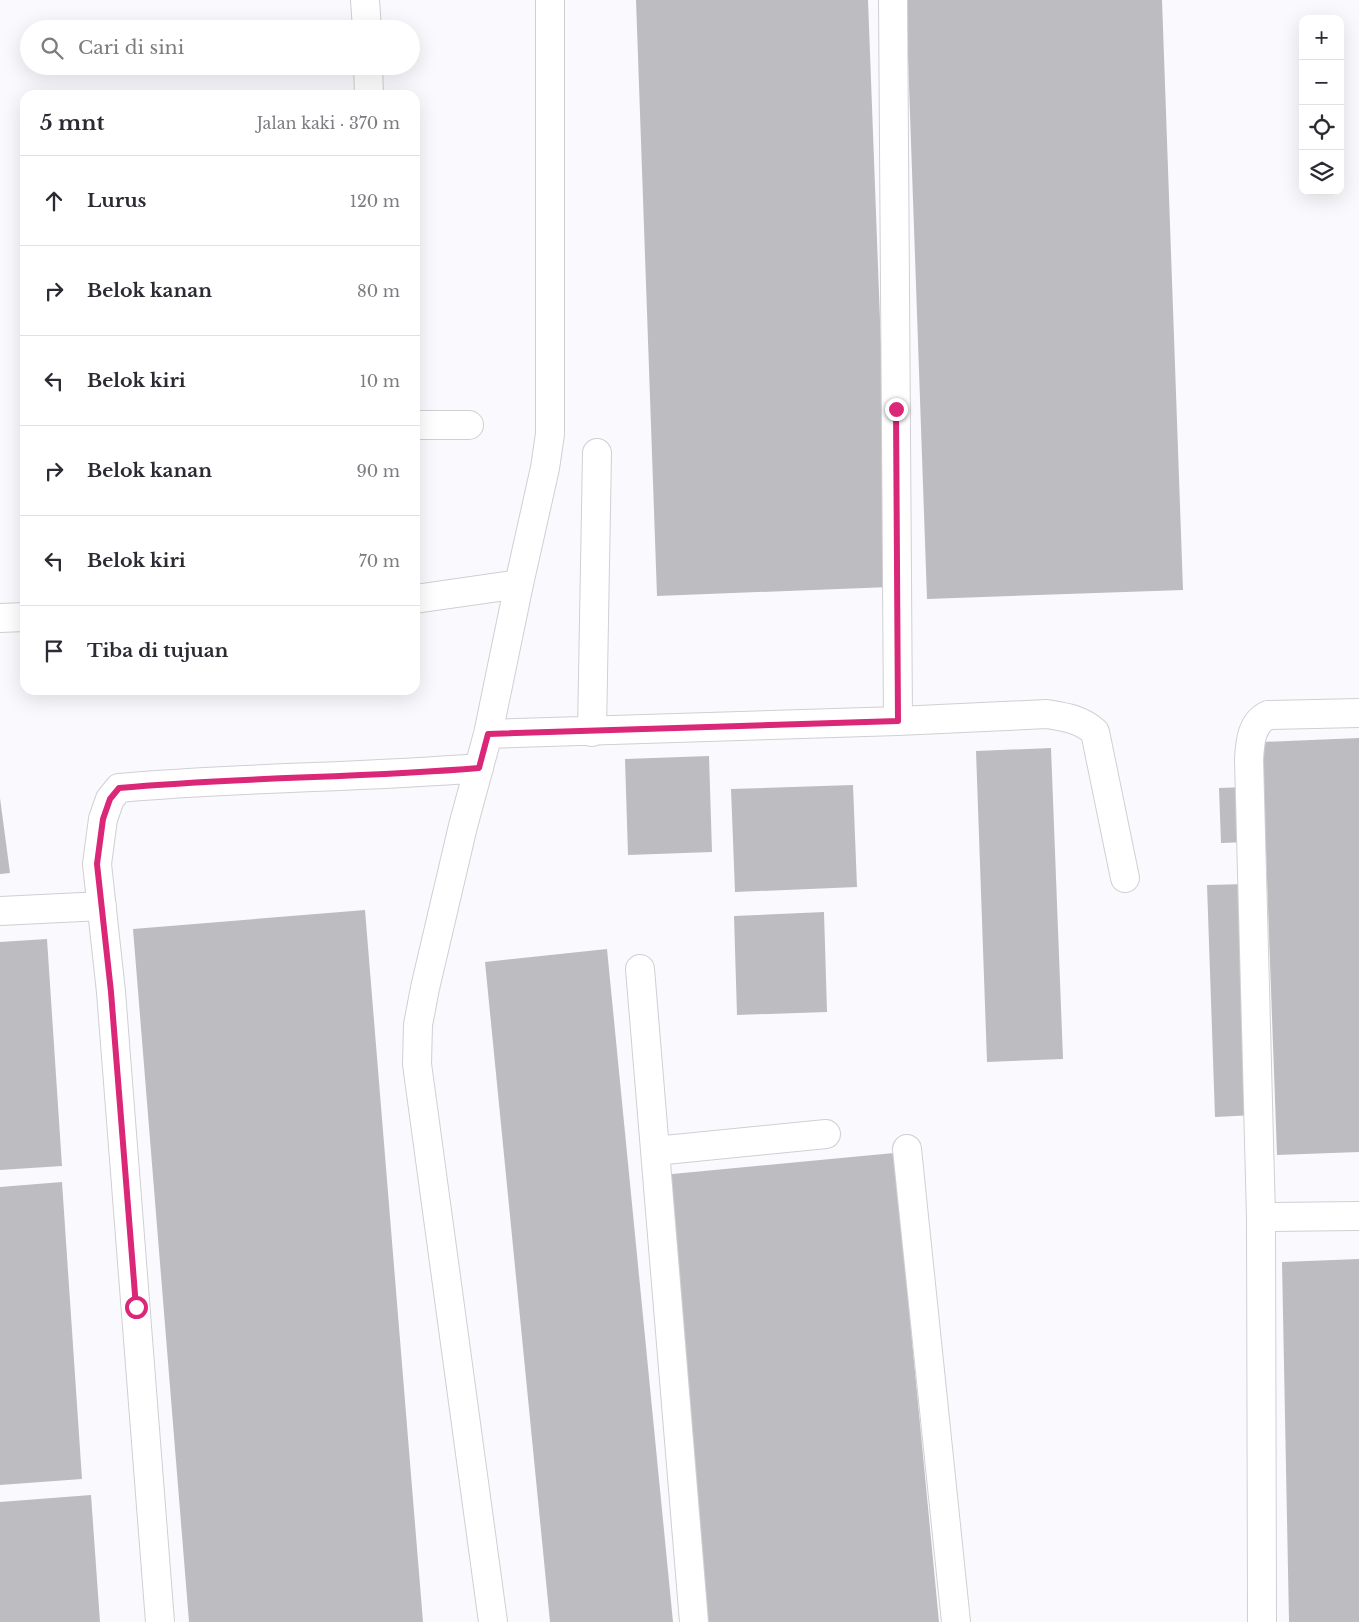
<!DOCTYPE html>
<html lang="id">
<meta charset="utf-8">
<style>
body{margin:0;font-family:"Libre Baskerville",serif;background:#f7f7f7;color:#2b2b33}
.controls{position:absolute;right:15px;top:15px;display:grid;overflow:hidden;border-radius:10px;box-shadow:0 5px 20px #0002}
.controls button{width:45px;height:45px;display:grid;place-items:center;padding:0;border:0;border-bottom:1px solid #e1e1e2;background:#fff;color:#2b2b33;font:25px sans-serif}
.stop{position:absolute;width:15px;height:15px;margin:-11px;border:4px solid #db2777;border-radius:50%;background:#fff}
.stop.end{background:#db2777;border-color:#fff;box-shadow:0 1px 5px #0008}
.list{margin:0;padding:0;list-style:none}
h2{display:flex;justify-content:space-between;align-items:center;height:65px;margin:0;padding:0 20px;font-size:21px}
h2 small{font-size:16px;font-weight:400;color:#7c7c81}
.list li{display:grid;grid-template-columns:32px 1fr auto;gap:15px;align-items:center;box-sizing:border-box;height:90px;padding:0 20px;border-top:1px solid #e1e1e2}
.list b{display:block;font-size:19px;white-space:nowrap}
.list em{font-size:16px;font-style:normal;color:#7c7c81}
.icon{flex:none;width:28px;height:28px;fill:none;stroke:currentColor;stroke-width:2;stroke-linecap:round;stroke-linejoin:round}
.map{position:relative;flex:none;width:1359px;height:1622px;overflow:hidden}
.search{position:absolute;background:#fff;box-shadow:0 5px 20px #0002;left:20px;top:20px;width:400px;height:55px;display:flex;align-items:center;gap:12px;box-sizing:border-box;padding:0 18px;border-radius:28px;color:#7c7c81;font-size:19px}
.panel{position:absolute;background:#fff;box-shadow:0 5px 20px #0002;left:20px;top:90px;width:400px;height:605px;border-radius:15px}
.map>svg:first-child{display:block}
.building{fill:#bdbdc1}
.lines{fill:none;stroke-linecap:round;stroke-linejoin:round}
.minor-casing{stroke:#cfcfd4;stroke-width:30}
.minor{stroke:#fff;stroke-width:28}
.route{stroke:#db2777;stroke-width:6}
</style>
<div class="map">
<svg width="1359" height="1622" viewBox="0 0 1359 1622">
<rect width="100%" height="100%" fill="#fafafe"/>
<path class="building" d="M636 0H868L890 587 657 596Z
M906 0H1162L1183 590 927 599Z
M1359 738V1152L1277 1155 1262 742Z
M1051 748 1063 1059 987 1062 976 751Z
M709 756 712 852 628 855 625 759Z
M853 785 857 887 735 892 731 789Z
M1247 787 1249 842 1221 843 1219 788Z
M0 798 10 873 0 874Z
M1247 884 1255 1115 1215 1117 1207 885Z
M365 910 423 1622H189L133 929Z
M824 912 827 1012 737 1015 734 916Z
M47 939 62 1166 0 1170V942Z
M607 949 673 1622H550L485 962Z
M894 1153 939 1622H704L662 1175Z
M62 1182 82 1479 0 1485V1187Z
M1359 1259V1622H1289L1282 1262Z
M91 1495 100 1622H0V1502Z"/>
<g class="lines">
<g class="minor-casing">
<path id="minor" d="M365 0 367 29
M893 0 898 721
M368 66 369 95
M415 425H469
M415 599 519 584
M0 618 25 617
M592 732 597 453
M488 734 898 721 1047 714C1065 717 1081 719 1095 732L1125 878
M0 911 102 906
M640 969 694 1622
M907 1149 956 1622
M655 1151 826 1134
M1261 1217 1359 1216
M160 1622 111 992 97 864 103 819 110 799 119 788C239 777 359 778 479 768
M493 1622 417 1064 418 1025 425 988 463 826 488 734 519 584 545 468 550 434V0
M1262 1622 1261 1217 1249 759C1250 743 1251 723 1268 715L1359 713"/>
</g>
<use href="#minor" class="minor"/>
</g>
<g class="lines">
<path class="route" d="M136 1307 111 992 97 864 103 819 110 799 119 788C239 777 359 778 479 768L488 734 898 721 896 409"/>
</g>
</svg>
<div class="controls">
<button>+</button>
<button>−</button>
<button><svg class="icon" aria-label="locate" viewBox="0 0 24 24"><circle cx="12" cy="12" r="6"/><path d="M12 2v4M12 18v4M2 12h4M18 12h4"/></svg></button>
<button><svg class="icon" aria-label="layers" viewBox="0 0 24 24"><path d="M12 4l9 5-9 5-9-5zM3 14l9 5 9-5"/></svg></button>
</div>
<div class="stop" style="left:136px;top:1307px"></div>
<div class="stop end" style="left:896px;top:409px"></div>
<div class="search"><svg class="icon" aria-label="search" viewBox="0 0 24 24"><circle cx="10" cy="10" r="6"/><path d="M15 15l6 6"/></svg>Cari di sini</div>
<section class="panel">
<h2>5 mnt<small>Jalan kaki · 370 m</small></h2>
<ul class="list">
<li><svg class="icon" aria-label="ahead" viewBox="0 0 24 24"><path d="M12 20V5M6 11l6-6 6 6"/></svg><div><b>Lurus</b></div><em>120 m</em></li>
<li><svg class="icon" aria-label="right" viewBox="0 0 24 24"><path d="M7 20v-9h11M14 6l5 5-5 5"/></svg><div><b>Belok kanan</b></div><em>80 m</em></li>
<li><svg class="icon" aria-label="left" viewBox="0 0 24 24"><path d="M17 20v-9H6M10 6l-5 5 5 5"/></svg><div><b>Belok kiri</b></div><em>10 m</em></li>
<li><svg class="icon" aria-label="right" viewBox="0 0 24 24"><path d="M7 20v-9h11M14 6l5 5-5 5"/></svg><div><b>Belok kanan</b></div><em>90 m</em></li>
<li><svg class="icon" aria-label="left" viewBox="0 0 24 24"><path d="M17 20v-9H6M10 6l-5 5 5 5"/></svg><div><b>Belok kiri</b></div><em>70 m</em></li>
<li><svg class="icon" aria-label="arrive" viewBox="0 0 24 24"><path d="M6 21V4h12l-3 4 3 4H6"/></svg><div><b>Tiba di tujuan</b></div></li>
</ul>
</section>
</div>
